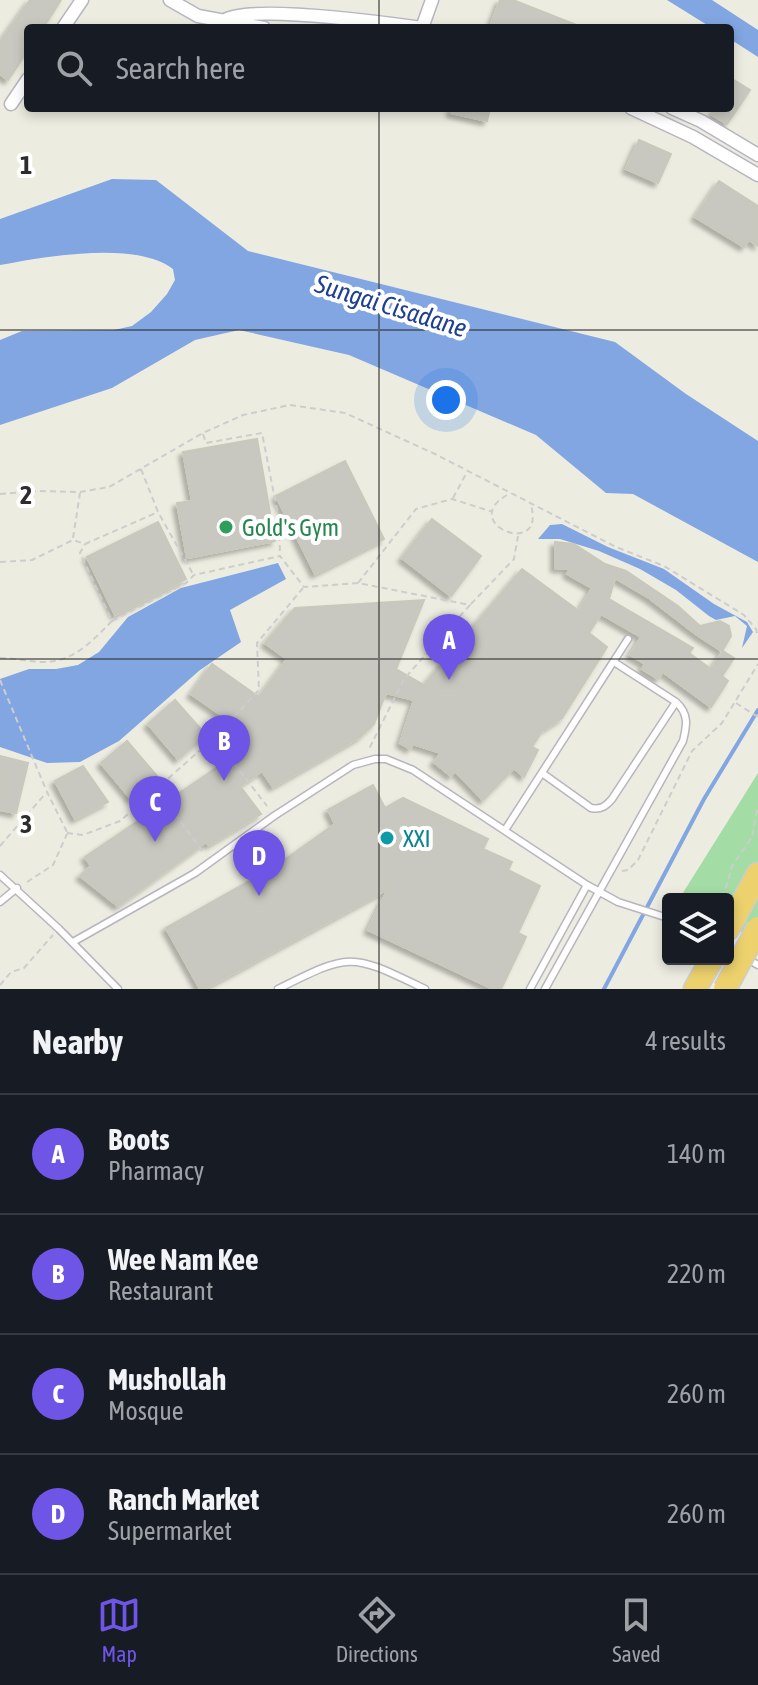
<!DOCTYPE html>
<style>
body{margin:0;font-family:"Asap Condensed",sans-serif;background:#20242c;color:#f1f3f6}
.controls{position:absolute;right:24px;bottom:24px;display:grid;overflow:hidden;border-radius:8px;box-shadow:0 4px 12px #0003}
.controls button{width:72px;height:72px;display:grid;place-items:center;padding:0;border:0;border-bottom:2px solid #363941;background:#171b24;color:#f1f3f6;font:40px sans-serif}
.you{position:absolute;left:446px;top:400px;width:28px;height:28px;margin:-20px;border:6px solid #fff;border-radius:50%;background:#1a73e8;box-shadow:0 0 0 12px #1a73e833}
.badge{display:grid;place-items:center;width:52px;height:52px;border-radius:50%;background:#6e55e6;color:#fff;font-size:26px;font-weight:700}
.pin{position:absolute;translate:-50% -66px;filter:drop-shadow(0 2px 4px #0008)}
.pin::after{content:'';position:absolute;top:42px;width:28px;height:24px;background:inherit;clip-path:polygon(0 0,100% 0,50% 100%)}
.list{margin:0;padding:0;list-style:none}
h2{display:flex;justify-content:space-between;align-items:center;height:104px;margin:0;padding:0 32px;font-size:34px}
h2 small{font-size:26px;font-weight:400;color:#9ea1a6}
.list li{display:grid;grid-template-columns:52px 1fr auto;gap:24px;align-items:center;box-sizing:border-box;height:120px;padding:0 32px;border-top:2px solid #363941}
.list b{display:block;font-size:30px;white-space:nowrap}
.list p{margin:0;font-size:26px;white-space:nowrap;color:#9ea1a6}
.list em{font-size:26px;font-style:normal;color:#9ea1a6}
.icon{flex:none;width:44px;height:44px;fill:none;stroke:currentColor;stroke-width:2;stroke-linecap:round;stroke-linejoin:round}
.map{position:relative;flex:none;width:758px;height:989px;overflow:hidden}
.search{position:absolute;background:#171b24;box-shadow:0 4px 12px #0003;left:24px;right:24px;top:24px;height:88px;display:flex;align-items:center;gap:20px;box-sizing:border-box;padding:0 28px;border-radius:8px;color:#9ea1a6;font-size:30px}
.sheet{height:584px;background:#171b24}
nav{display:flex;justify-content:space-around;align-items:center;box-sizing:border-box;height:112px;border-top:2px solid #363941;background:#171b24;font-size:22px;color:#9ea1a6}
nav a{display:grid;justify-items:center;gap:4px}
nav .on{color:#6e55e6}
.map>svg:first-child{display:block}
.green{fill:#a4dca5}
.water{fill:#81a6e2}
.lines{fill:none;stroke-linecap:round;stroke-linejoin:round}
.stream{stroke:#81a6e2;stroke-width:4}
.building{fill:#c9c8c0;stroke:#c8c8bb;stroke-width:2;filter:url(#shadow)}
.lane-casing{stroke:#b7b5bf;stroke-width:9}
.street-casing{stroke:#b7b5bf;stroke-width:15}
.highway-casing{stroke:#cdcdcd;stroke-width:25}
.path{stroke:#cdcdcd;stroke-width:2;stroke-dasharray:6 4;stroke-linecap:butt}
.lane{stroke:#fff;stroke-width:6}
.street{stroke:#fff;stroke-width:12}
.highway{stroke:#ecd16d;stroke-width:22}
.highway-bridge-casing{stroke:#cdcdcd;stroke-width:25;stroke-linecap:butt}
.highway-bridge{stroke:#ecd16d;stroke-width:22}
.grid{fill:none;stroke:#2d2d2d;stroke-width:2;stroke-opacity:0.55}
.leisure-dot{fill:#2e9e5b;stroke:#fff;stroke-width:3}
.culture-dot{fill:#0f9aa8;stroke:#fff;stroke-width:3}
.labels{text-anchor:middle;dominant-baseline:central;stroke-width:8;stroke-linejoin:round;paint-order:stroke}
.leisure-label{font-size:24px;fill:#27864d;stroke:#fff;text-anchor:start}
.culture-label{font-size:24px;fill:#0d838f;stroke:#fff;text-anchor:start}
.water-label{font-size:26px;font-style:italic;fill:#1e4090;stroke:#fff}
.grid-label{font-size:26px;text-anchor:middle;font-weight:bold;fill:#2d2d2d;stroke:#fff;stroke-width:8;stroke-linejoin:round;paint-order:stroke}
</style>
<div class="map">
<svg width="758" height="989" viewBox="0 0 758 989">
<defs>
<filter id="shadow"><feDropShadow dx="-4" dy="4" stdDeviation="2" flood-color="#0004"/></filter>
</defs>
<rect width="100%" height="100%" fill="#edece1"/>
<path class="green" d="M758 773V942L728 924V899H686L681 896Z"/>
<path class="water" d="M667 0H712L758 30V57L730 39V28H712Z
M112 179 156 180 248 251 615 342 686 394 758 441V562L633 494 606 493 536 435 349 355 239 330 195 340 112 388 0 425V340L22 331 114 330 132 326 151 312 167 294 175 280 173 269C135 240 44 257 0 265V219Z
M562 524 608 547 664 569 714 604 747 622 753 632 742 648 747 626 735 616 716 620 709 616 676 590 640 569 599 551 560 539H538L550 525Z
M278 563 286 579 230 610 241 642 200 670 119 741 80 762 47 763 0 747V679L29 669H56L78 665 99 652 128 617 181 588Z"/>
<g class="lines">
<path class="stream" d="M604 989 704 799 758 710"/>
</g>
<path class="building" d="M30 0H61L43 28H28V50L8 80 0 74V42Z
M500 0H513L584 28H504L491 24Z
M734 80 750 90 727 124 712 115 716 108H730V86Z
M451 108H490L487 121 451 113Z
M639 140 671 154 658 183 626 169Z
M719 181 758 206V246L749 240 744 247 695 217Z
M257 439 275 541 187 558 177 503 192 501 183 452Z
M345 461 384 539 315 574 276 496Z
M432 519 481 556 451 596 402 558Z
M158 522 186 579 115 615 87 557Z
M555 542 574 544 605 564 626 571 678 606 700 626 720 621 729 626 731 636 722 651 697 635 649 598 615 578 609 599 693 648 689 653 711 669 723 651 734 658 722 676 728 681 711 707 663 672 658 679 642 669 645 664 630 655 641 637 601 614 589 633 607 647 562 718 542 731 532 747 538 750 524 777 514 768 483 800 455 771 451 776 434 762 441 753 413 744 410 749 400 743 414 700 386 693 374 724 360 737 273 787 262 771 240 786 261 814 209 845 206 842 118 906 80 876 91 866 85 857 246 748 234 730 237 726 191 694 212 664 259 697 287 659 265 643 295 608 424 600 396 669 424 685 522 569 579 611 592 588 567 574 570 569 555 568Z
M175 700 206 735 178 759 148 724Z
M127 741 157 776 131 799 101 763Z
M0 756 28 763 16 813 0 810Z
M83 766 108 802 75 819 55 781Z
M373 785 385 808 403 798 488 839 483 849 512 862 508 870 540 886 518 933 526 937 501 989H493L368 930 388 889 204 989H200L166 928 276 866 335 824 328 810Z"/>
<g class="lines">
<g class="lane-casing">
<path id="lane" d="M542 773 591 808C601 810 606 806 612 799L676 702 614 662
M505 830 628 639
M0 875 59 929 118 989
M0 902 17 888
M73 942 195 873 274 816 353 765 375 759H386L413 770 587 885 618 902 668 918
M728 948 758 965
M278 989C352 952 350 953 425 989
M530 989 587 885
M545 989 683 741C687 725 689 714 676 702"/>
</g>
<g class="street-casing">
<path id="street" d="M170 0 198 16 264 28
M225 20C251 4 386 23 422 28L432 0
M63 28 82 0
M11 104 28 79
M631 108 693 137 758 175
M672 108 701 121 758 155"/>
</g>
<g class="highway-casing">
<path id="highway" d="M728 929 758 874
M695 989 712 959"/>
</g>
<path class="path" d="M203 434 206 443 262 433 279 520 280 555
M141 469 158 512 193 574
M0 494 38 491 80 492 109 487 203 433 243 415 290 405 345 413 435 454 616 547 664 566 744 615 756 629 758 636
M507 495C456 524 550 561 530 502
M453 498 467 472
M73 538 80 493
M0 562 32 560 73 540 85 544 158 512
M358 583 416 509 452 499 493 512
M471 604 514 559 518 536
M112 621 186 583 194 575 280 556 304 587 358 583 470 605 404 679 369 749
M0 658C15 658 29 662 44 662 74 662 93 640 112 621L80 553 85 544
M0 680 47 792 67 832
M736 703 758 717
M215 739 267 806
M157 790 203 852
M67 833 83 835 120 821 214 738 259 690 257 643 303 588
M0 846 46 793
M622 871 628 870 638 860 692 751 722 723 758 664
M27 882 53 865 67 834
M723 898 732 866 752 837 758 806
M0 985 11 972 24 968 53 935"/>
<use href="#lane" class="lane"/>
<use href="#street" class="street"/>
<use href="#highway" class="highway"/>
<g class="highway-bridge-casing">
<path id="highway-bridge" d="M725 989 758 928"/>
</g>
<use href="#highway-bridge" class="highway-bridge"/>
</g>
<path class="grid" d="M379 0V28M379 108V989M0 330H758M0 659H758"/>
<circle class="leisure-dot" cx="226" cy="527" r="8"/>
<circle class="culture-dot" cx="387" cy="838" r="8"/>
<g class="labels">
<g class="leisure-label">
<text x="242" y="527">Gold's Gym</text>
</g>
<g class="culture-label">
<text x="403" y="838">XXI</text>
</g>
<g class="water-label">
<text transform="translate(391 306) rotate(17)">Sungai Cisadane</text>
</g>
</g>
<g class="grid-label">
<text x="26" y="174">1</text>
<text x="26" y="504">2</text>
<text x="26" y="833">3</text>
</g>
</svg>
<div class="controls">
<button><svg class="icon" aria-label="layers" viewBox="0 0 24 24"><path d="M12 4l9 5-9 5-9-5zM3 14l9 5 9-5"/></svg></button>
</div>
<div class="you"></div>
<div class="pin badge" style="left:449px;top:680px">A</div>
<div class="pin badge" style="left:224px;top:781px">B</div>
<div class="pin badge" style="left:155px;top:842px">C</div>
<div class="pin badge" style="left:259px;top:896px">D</div>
<div class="search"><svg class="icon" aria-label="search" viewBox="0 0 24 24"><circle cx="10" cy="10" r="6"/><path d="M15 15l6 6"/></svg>Search here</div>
</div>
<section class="sheet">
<h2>Nearby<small>4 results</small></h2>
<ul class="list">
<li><span class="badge">A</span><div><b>Boots</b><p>Pharmacy</p></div><em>140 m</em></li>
<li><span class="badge">B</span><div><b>Wee Nam Kee</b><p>Restaurant</p></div><em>220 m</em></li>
<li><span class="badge">C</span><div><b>Mushollah</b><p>Mosque</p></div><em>260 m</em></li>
<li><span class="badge">D</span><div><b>Ranch Market</b><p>Supermarket</p></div><em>260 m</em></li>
</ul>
</section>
<nav>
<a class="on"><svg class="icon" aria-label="map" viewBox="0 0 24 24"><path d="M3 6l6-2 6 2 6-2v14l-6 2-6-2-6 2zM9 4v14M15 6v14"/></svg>Map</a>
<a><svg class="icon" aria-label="directions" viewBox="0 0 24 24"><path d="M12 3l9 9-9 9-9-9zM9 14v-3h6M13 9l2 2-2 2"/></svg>Directions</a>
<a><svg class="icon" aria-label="saved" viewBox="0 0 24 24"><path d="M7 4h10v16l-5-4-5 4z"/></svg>Saved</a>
</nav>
